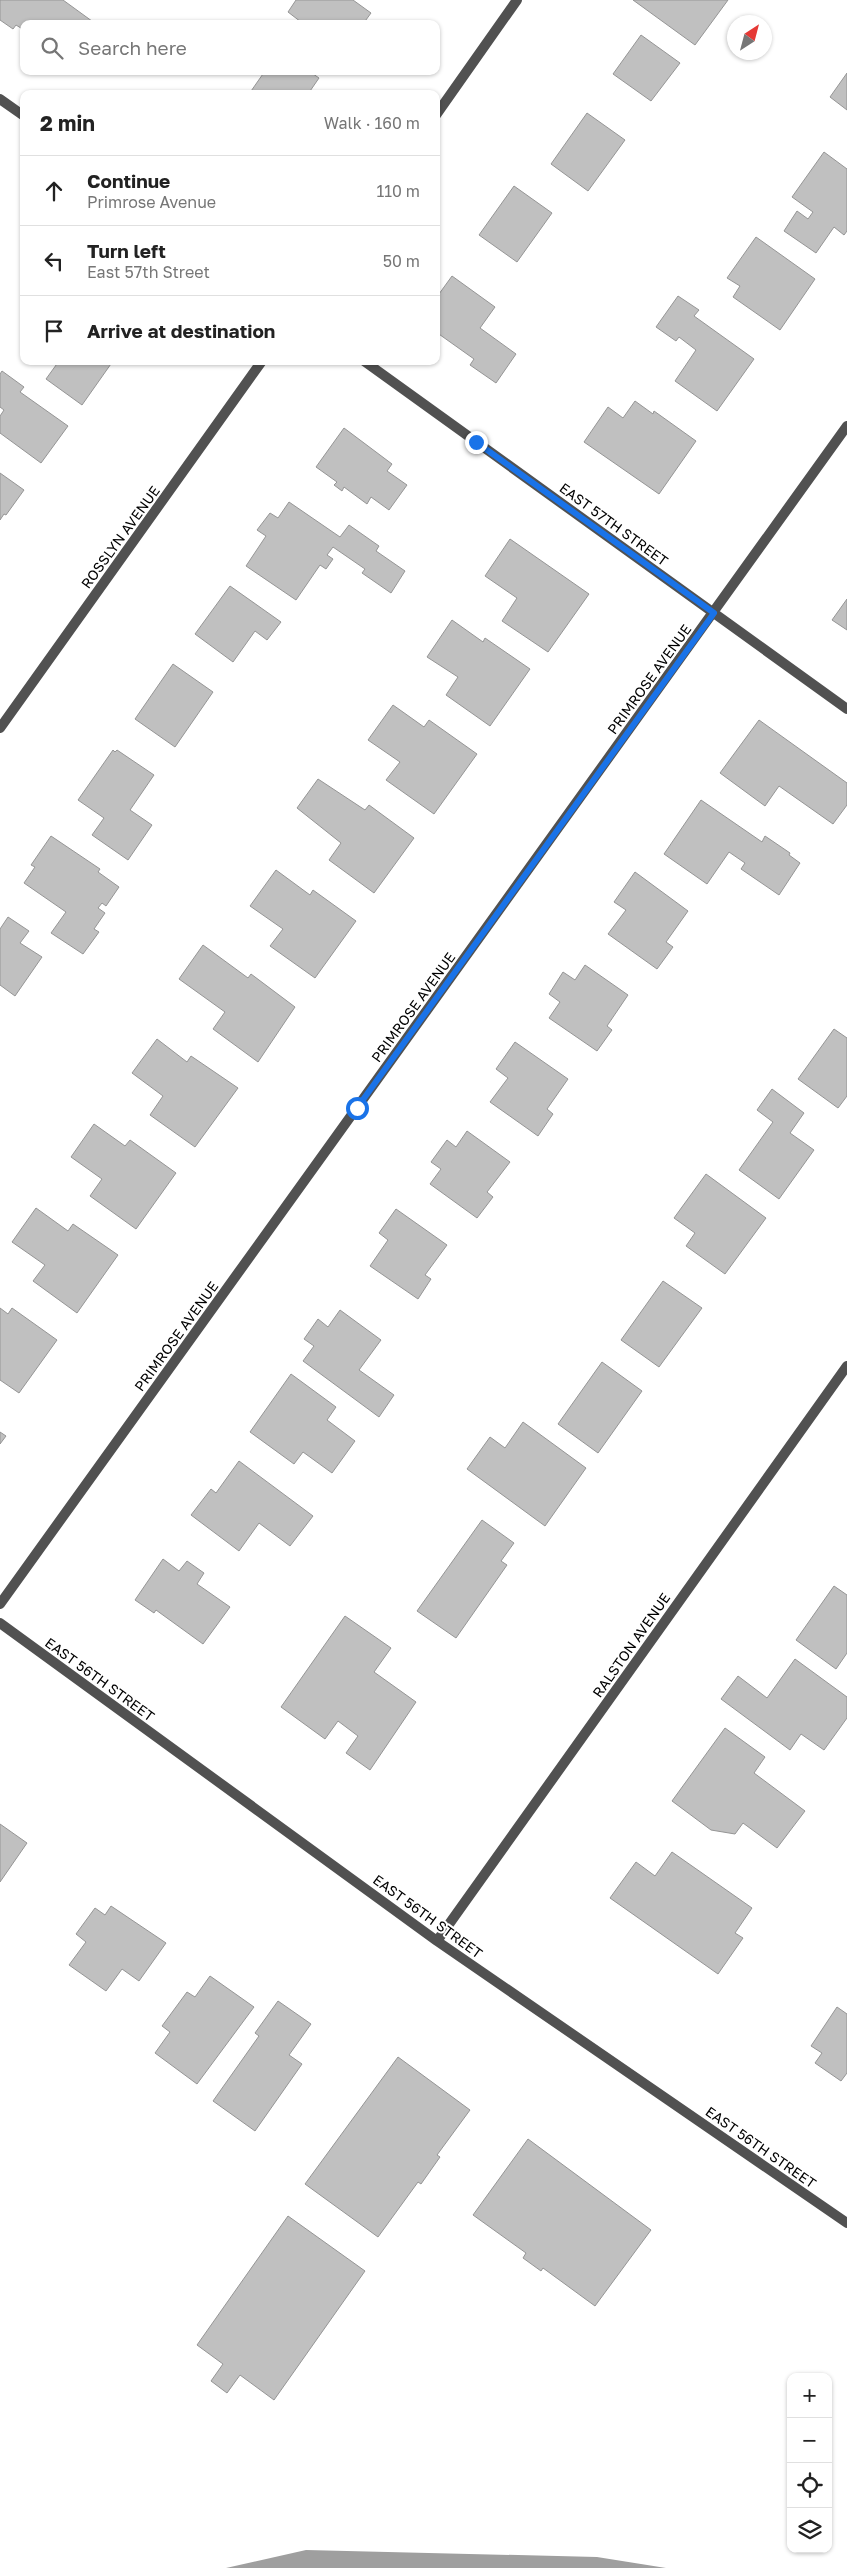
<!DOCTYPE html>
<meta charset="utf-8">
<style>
body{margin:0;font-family:"Golos Text",sans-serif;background:#f2f2f2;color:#222}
.controls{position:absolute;right:15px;bottom:15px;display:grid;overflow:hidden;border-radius:10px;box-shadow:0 1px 4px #0004}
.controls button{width:45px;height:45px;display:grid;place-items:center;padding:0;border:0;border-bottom:1px solid #e0e0e0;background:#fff;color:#222;font:25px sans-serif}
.compass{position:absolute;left:727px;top:15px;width:45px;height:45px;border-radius:50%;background:#fff;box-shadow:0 1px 4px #0004;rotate:36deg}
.stop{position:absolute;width:15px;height:15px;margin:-11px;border:4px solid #1a73e8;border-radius:50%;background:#fff}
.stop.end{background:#1a73e8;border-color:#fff;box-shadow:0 1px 5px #0008}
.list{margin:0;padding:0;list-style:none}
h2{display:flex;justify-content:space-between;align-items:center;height:65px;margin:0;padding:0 20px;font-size:21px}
h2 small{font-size:16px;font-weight:400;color:#767676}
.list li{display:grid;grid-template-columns:32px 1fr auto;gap:15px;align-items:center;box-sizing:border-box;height:70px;padding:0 20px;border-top:1px solid #e0e0e0}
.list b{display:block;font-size:19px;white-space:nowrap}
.list p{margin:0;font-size:16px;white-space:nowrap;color:#767676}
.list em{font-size:16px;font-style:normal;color:#767676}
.icon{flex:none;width:28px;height:28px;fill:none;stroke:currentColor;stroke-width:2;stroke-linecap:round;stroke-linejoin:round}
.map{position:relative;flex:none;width:847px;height:2568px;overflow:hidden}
.search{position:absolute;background:#fff;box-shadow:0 1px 4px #0004;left:20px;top:20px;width:420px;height:55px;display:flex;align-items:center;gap:12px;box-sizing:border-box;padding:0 18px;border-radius:10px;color:#767676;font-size:19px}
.panel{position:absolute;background:#fff;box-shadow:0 1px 4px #0004;left:20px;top:90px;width:420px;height:275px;border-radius:10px}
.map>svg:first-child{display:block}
.water{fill:#9f9f9f}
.building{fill:#c0c0c0;stroke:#959595}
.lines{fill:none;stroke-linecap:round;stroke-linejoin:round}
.minor{stroke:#515151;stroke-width:10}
.route{stroke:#1a73e8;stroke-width:6}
.labels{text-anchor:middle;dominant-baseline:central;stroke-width:4;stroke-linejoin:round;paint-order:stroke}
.street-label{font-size:14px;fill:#000;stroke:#fff}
</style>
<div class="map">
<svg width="847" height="2568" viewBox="0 0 847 2568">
<rect width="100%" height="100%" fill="#fff"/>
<path class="water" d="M306 2550 597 2557 666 2568H226Z"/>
<path class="building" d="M0 0H63L96 24H24V30L16 25 13 29 0 20Z
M296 0H353L371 13 363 24H300L301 22 288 12Z
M633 0H728L695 45Z
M641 35 680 63 651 101 613 74Z
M265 71H309L319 78 308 94 302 91 300 94H249Z
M847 73V110L830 97Z
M587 113 625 140 588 191 551 164Z
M824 152 847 169V231L844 235 834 227 816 253 784 231 797 211 808 219 813 212 792 197Z
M514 186 552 213 517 262 479 235Z
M756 237 815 279 780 330 733 297 740 286 727 278Z
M452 276 495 307 480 328 516 354 496 383 470 365 474 359 436 332V292L439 294Z
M678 296 699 310 694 316 754 359 717 411 675 381 696 350 679 337 676 341 656 327Z
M59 361H113L82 405 46 379Z
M2 371 24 387 20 392 68 426 41 463 0 433V416L4 410 0 407V374Z
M635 401 653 414 654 411 696 441 659 494 584 442 608 407 623 418Z
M344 428 392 464 387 471 407 485 389 510 371 497 367 504 344 487 342 491 334 485 337 482 316 467Z
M0 473 24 490 6 515 4 514 0 520Z
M289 502 340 537 349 525 379 546 376 551 405 571 391 593 362 573 365 569 333 547 327 555 333 559 326 569 320 565 296 600 246 566 266 536 257 530 270 513 278 518Z
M510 539 589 594 548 652 502 621 517 598 485 576Z
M230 586 281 622 267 640 255 631 233 662 195 634Z
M847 599V630L832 620Z
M452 620 483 642 485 638 530 669 490 726 446 695 458 677 427 657Z
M173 664 213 692 175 747 135 719Z
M393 705 424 727 429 720 477 754 434 814 386 780 400 762 368 740Z
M759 720 847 783V805L833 824 779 786 765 806 720 773Z
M113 750 115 752 117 750 154 775 130 810 152 825 128 860 92 835 104 818 78 800Z
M318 779 365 810 369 805 414 838 374 893 329 860 341 843 297 808Z
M701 800 762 842 765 836 790 853 789 855 800 863 779 895 741 869 745 863 729 852 707 884 664 854Z
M51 836 100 869 98 872 119 887 106 906 102 903 98 908 105 913 94 929 99 932 83 954 51 933 66 912 24 883 35 867 31 865Z
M276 870 310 895 313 890 356 921 315 978 270 946 283 929 250 906Z
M635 872 688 911 666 942 673 947 657 969 608 934 626 910 614 902Z
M8 917 29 931 20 943 42 957 15 996 0 985V929Z
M203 945 248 978 251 974 295 1007 258 1062 213 1029 225 1012 179 979Z
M585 965 628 995 607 1026 612 1030 597 1051 549 1018 560 1002 549 994 563 972 575 980Z
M834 1029 847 1038V1096L838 1108 798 1079Z
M157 1039 187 1062 191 1056 238 1088 195 1147 150 1115 163 1096 132 1073Z
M515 1042 568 1079 547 1109 553 1114 538 1136 490 1102 508 1078 496 1069Z
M772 1089 804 1113 790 1133 814 1150 779 1199 739 1170 773 1122 757 1110Z
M94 1124 125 1146 130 1140 176 1173 136 1229 90 1196 102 1179 71 1157Z
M467 1131 510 1162 487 1192 493 1197 477 1218 430 1184 441 1169 431 1162 447 1140 456 1147Z
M706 1174 766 1218 725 1274 686 1246 695 1233 674 1218Z
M36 1208 68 1231 73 1224 118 1255 77 1313 33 1281 45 1265 12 1242Z
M396 1209 447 1245 425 1275 431 1279 418 1299 370 1266 388 1240 379 1233Z
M663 1281 702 1308 659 1367 621 1340Z
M0 1308 8 1314 12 1308 57 1340 19 1393 0 1380Z
M340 1310 381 1340 359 1370 394 1395 379 1417 303 1361 314 1346 304 1339 318 1319 328 1327Z
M602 1362 642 1391 598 1453 558 1424Z
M291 1374 336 1407 327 1420 355 1441 332 1473 303 1452 294 1464 250 1432Z
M523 1422 586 1468 545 1526 467 1469 490 1437 505 1448Z
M0 1432 6 1436 0 1444Z
M239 1461 313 1516 290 1546 259 1523 239 1551 191 1515 211 1489 216 1493Z
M482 1520 514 1543 501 1561 507 1565 456 1638 417 1611Z
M163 1559 179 1571 187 1561 204 1573 197 1584 230 1607 203 1644 156 1610 154 1613 135 1600Z
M834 1586 847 1595V1653L836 1669 796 1640Z
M345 1616 391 1648 374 1672 416 1702 370 1770 346 1753 358 1736 338 1721 325 1739 281 1707Z
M795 1659 847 1697V1718L824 1750 801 1734 790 1750 721 1699 738 1676 767 1698Z
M725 1728 765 1757 754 1773 805 1811 777 1848 743 1823 735 1834 711 1830 672 1801Z
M0 1824 27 1843 0 1882Z
M672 1852 752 1908 735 1933 743 1938 718 1974 610 1898 636 1862 655 1876Z
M111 1906 166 1943 139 1981 122 1969 106 1991 69 1965 86 1942 76 1934 95 1908 105 1915Z
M210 1976 254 2007 197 2084 155 2053 170 2032 162 2026 187 1992 195 1997Z
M278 2001 311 2024 289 2055 302 2064 255 2131 213 2101 259 2036 255 2033Z
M837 2007 847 2014V2073L841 2081 815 2063 822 2053 811 2046Z
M398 2057 470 2110 437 2155 440 2157 421 2184 418 2182 378 2237 305 2184Z
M528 2139 651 2230 595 2306 543 2268 541 2271 523 2258 526 2253 473 2215Z
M288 2216 365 2271 274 2400 240 2375 227 2393 211 2381 223 2364 197 2345Z"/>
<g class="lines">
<path class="minor" d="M0 99 24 116
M436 115 517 0
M364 361 847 709
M0 728 262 361
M0 1604 847 426
M0 1623 437 1941 847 2223
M437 1941 847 1366"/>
</g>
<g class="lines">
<path class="route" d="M357 1108 714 613 476 442"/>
</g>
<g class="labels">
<g class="street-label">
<text transform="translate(614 524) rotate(36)">EAST 57TH STREET</text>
<text transform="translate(120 537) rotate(-54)">ROSSLYN AVENUE</text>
<text transform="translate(649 679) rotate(-54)">PRIMROSE AVENUE</text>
<text transform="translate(413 1007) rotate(-54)">PRIMROSE AVENUE</text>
<text transform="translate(176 1336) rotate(-54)">PRIMROSE AVENUE</text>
<text transform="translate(631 1645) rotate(-55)">RALSTON AVENUE</text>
<text transform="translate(100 1679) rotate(36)">EAST 56TH STREET</text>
<text transform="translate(428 1916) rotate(36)">EAST 56TH STREET</text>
<text transform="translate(761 2147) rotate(35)">EAST 56TH STREET</text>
</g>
</g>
</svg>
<div class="controls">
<button>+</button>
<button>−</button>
<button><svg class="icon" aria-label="locate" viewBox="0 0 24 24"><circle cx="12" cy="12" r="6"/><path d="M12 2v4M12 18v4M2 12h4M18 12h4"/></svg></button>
<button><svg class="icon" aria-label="layers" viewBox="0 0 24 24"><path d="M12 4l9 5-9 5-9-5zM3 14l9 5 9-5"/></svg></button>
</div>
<svg class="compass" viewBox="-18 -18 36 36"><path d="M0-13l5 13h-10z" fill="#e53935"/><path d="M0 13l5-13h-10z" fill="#767676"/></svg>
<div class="stop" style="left:357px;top:1108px"></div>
<div class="stop end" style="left:476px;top:442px"></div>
<div class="search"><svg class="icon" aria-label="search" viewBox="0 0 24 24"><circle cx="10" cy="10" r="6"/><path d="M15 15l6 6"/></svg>Search here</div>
<section class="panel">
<h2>2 min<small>Walk · 160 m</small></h2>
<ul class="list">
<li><svg class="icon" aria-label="ahead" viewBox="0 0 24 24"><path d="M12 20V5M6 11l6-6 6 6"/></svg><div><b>Continue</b><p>Primrose Avenue</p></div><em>110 m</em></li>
<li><svg class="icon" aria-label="left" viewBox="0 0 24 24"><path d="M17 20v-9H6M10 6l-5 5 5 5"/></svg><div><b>Turn left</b><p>East 57th Street</p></div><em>50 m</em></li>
<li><svg class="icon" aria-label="arrive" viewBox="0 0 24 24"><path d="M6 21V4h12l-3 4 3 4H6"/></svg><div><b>Arrive at destination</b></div></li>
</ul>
</section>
</div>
